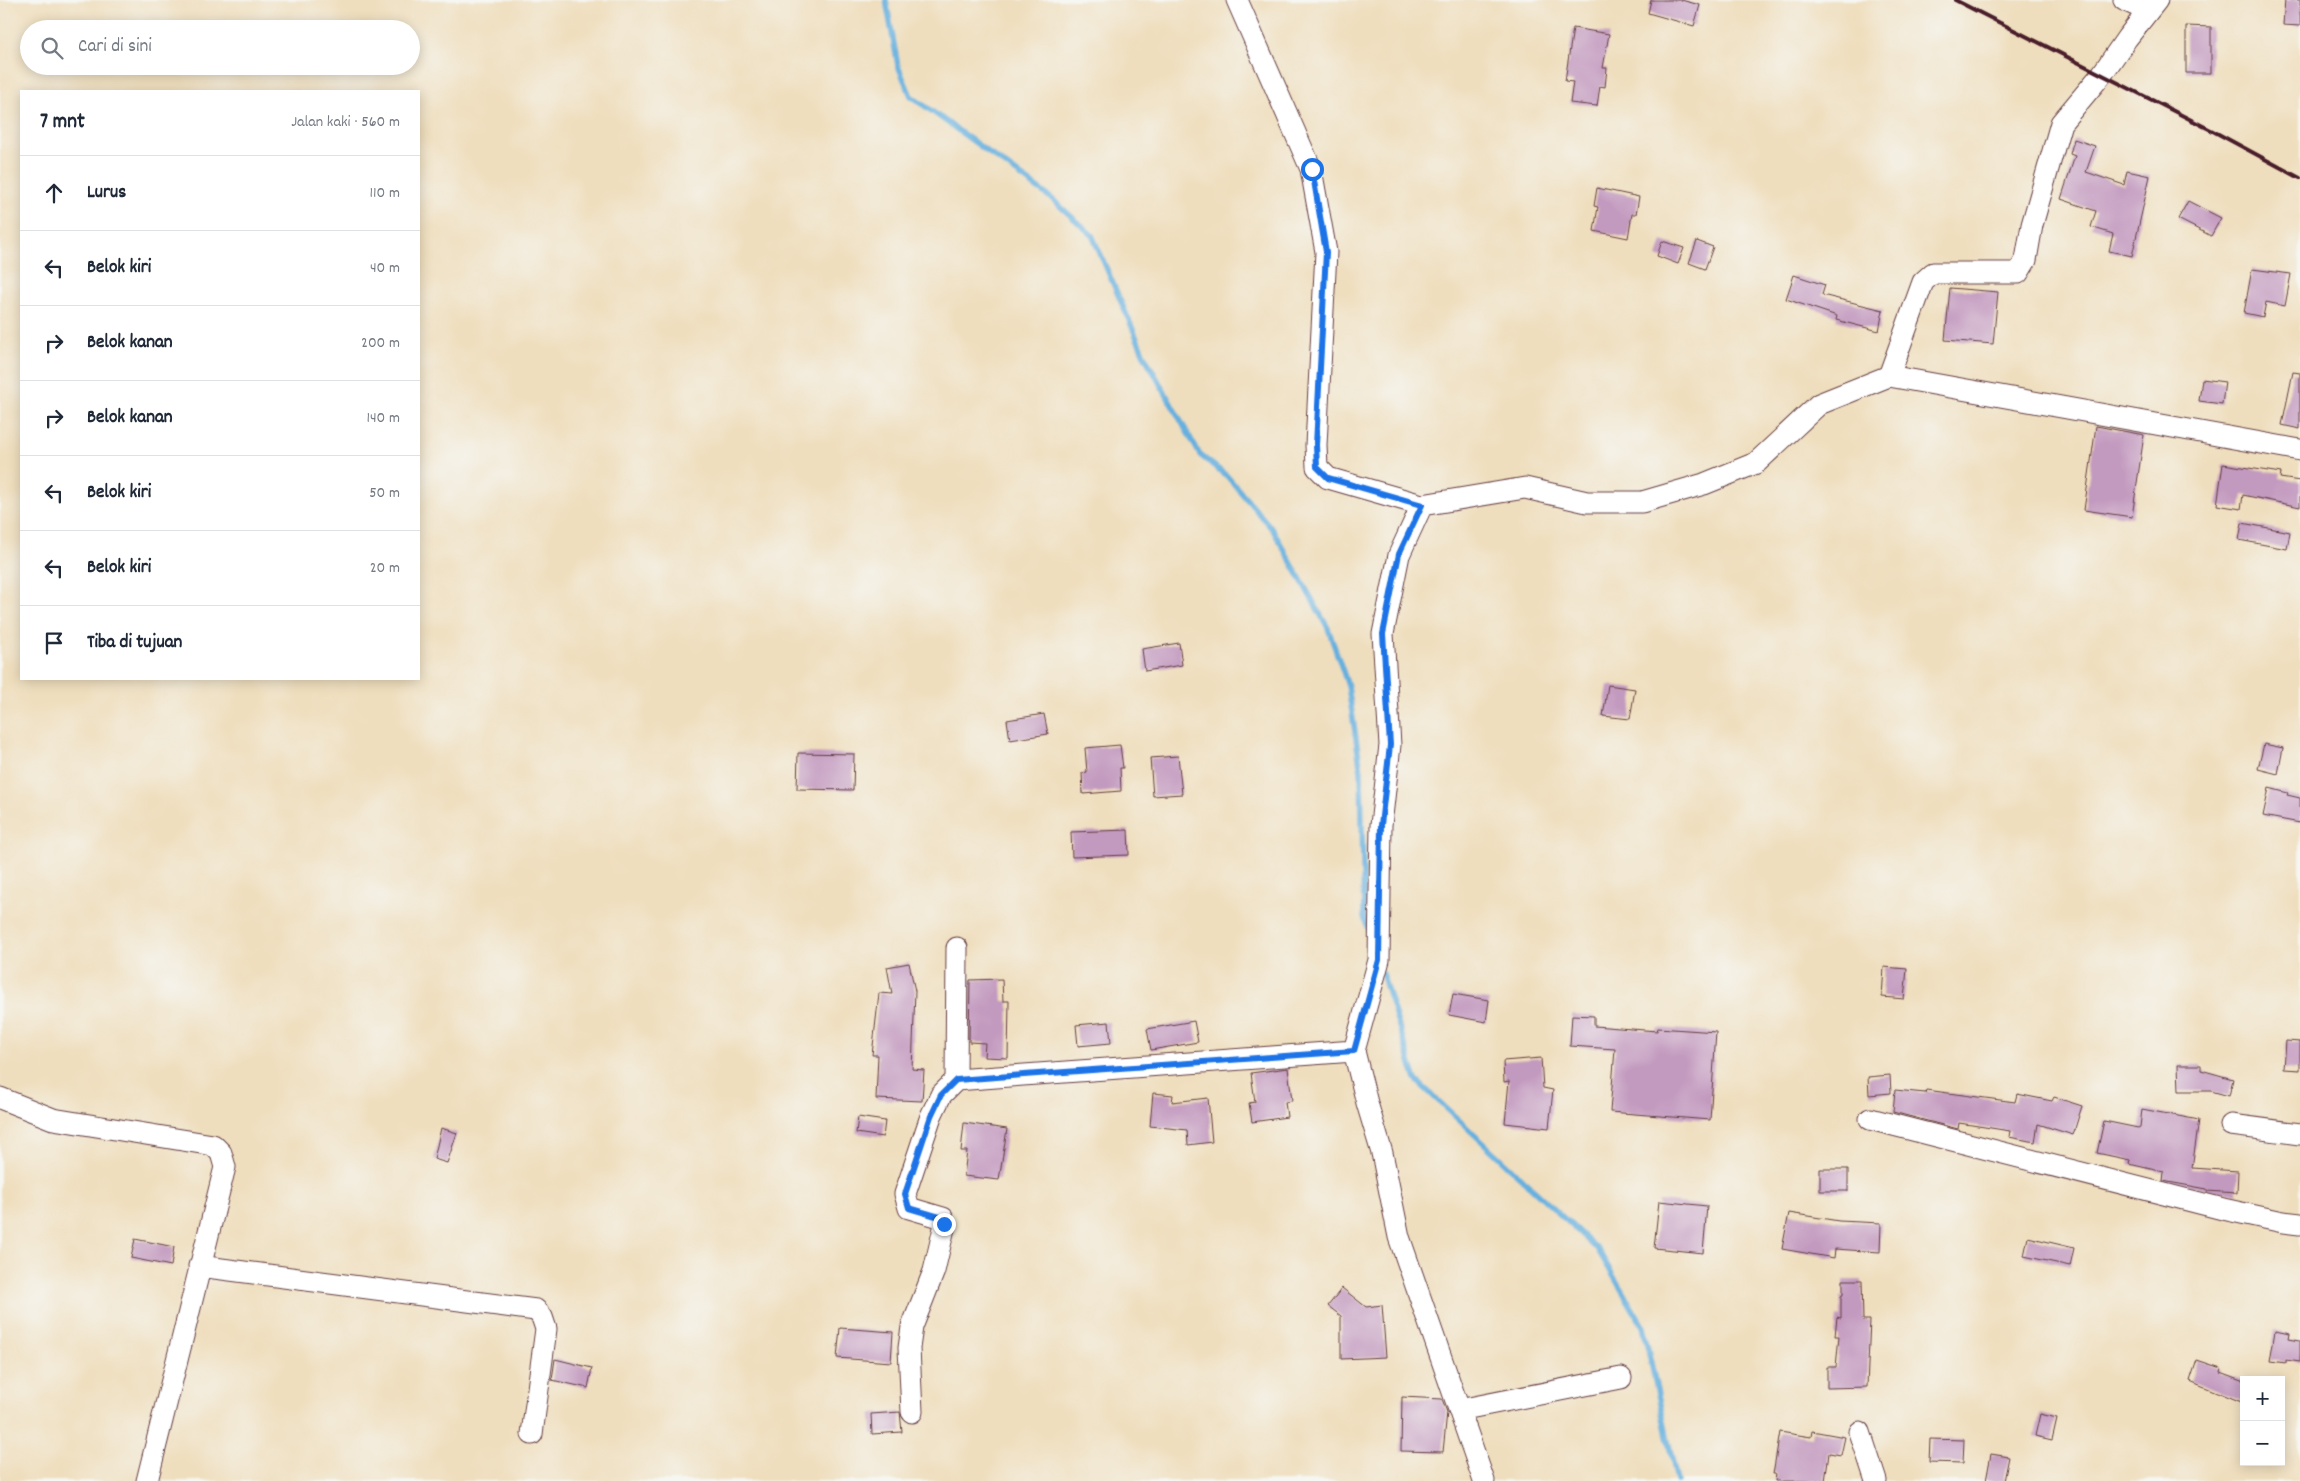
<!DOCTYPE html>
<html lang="id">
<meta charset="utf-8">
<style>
body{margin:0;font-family:Dekko,sans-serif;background:#f6f6f7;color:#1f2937}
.controls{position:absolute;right:15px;bottom:15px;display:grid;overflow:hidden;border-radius:0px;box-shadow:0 2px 12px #0003}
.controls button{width:45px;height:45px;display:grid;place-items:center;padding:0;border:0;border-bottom:1px solid #e0e1e3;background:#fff;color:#1f2937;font:25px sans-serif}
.stop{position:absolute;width:15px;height:15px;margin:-11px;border:4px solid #1a73e8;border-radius:50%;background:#fff}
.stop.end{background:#1a73e8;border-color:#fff;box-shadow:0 1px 5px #0008}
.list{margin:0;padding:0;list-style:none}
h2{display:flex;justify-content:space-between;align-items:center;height:65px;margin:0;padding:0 20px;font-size:21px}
h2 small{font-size:16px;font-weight:400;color:#747a83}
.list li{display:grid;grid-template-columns:32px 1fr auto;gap:15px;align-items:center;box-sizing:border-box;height:75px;padding:0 20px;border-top:1px solid #e0e1e3}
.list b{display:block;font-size:19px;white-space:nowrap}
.list em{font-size:16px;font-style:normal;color:#747a83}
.icon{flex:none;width:28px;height:28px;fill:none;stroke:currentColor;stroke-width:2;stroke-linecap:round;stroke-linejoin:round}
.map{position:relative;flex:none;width:2300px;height:1481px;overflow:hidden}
.search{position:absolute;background:#fff;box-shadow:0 2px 12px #0003;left:20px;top:20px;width:400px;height:55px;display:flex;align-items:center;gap:12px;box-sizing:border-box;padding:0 18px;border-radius:28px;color:#747a83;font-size:19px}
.panel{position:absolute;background:#fff;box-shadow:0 2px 12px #0003;left:20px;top:90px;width:400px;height:590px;border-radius:0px}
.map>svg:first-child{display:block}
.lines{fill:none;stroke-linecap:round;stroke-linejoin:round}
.stream{stroke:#66b0de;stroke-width:5.5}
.building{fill:#c39abf}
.minor-casing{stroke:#633c41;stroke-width:23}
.minor{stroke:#fff;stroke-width:21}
.rail{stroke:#4a1f2b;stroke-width:4}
.route{stroke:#1a73e8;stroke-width:6}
</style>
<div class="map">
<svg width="2300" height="1481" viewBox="0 0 2300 1481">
<rect width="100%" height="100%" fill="#f6f6f2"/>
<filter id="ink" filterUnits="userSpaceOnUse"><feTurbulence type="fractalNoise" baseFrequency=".02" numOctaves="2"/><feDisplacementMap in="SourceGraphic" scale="10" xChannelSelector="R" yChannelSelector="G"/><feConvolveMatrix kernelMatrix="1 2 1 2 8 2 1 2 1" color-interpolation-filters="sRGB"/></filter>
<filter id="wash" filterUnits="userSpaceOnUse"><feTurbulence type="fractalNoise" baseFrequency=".0096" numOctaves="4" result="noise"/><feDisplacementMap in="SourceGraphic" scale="20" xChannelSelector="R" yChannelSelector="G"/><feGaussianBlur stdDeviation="1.12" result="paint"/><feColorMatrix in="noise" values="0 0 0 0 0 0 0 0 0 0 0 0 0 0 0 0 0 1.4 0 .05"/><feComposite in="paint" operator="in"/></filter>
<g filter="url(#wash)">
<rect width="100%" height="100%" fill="#efdebd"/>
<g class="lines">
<path class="stream" d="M886 0 898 66 911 96 1051 198 1092 235 1145 357 1200 455 1227 476 1273 530 1328 628 1348 686 1361 771 1364 917 1371 938
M1382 973 1416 1080 1598 1250 1643 1326 1677 1481"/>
</g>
<g id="blocks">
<path class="building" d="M1651 0H1681L1700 5 1694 26 1648 13Z
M2285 0H2300V26L2283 25Z
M2186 26 2211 27V73H2186Z
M1573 28 1609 34 1603 68H1607L1605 87 1600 86 1597 106 1570 103 1573 82 1565 81Z
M2074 139 2095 146 2086 172 2124 185 2127 171 2150 176 2132 256 2109 251 2113 234 2091 227 2096 211 2061 199 2075 156 2070 154Z
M1597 188 1639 197 1636 214H1632L1628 238 1594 231 1598 207 1594 206Z
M2188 201 2221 218 2211 236 2178 219Z
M1662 241 1684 248 1678 264 1657 256Z
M1697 241 1713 247 1705 269 1689 263Z
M2252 269 2291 274 2285 306 2266 302 2263 317 2244 313Z
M1794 275 1825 285 1822 295 1883 310 1879 331 1836 320 1837 316 1786 299Z
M1950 288 1998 292 1993 344 1945 340Z
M2293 372 2300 373V429L2282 425Z
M2202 379 2225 382 2222 404 2199 401Z
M2096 426 2144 435 2132 517 2084 510Z
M2223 464 2281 473 2280 478 2300 481V507L2243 495 2241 509 2217 505Z
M2242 523 2290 532 2287 549 2239 540Z
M1179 643 1182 665 1145 671 1142 649Z
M1608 685 1635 689 1630 719 1603 716Z
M1044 714 1048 734 1010 740 1007 720Z
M2264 744 2283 748 2278 774 2258 769Z
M1120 745 1123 768H1120L1121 791 1083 794 1082 773 1087 772 1085 748Z
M798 753 854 754 853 790 797 789Z
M1178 756 1182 794 1153 796 1150 758Z
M2269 788 2288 793 2287 795 2300 798V823L2263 816Z
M1128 830 1129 855 1072 857 1071 832Z
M909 963 915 991 912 1069 924 1070 922 1101 876 1099 878 1055H872L879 993 892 994 887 967Z
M1884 967 1907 969 1904 999 1882 997Z
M1002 979 1003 1001H1009L1008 1058 984 1057 985 1043 969 1042 970 980Z
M1453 994 1489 1000 1486 1022 1449 1015Z
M1572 1015 1594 1016V1026L1657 1031 1658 1028 1716 1032 1710 1120 1610 1112 1615 1049 1570 1046Z
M1194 1021 1198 1042 1151 1050 1147 1029Z
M1109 1022 1111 1043 1078 1046 1076 1025Z
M2286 1041 2300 1042V1070L2284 1069Z
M1541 1058 1543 1088 1553 1090 1549 1128 1505 1123 1509 1081 1504 1082 1503 1061Z
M2178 1065H2201V1070L2233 1079 2229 1096 2211 1091H2179Z
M1288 1068 1292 1101 1285 1102 1287 1117 1252 1122 1249 1103 1255 1102 1251 1073Z
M1890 1075 1891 1093 1869 1095 1868 1077Z
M1895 1090 1925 1093 1926 1090 2015 1102 2017 1094 2052 1101 2054 1097 2082 1106 2073 1135 2038 1124 2035 1142 2009 1137 2010 1131 1959 1123 1958 1129 1893 1112Z
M1153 1093 1173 1095 1172 1102 1208 1098 1212 1142 1188 1145 1187 1130 1150 1126Z
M2142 1109 2199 1120 2192 1168 2238 1171 2237 1193 2207 1191V1189L2163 1181 2164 1172 2129 1164 2130 1160 2097 1153 2104 1121 2138 1128 2140 1127Z
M858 1117 885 1121 883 1137 856 1133Z
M964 1123 1007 1129 999 1180 964 1176 967 1151H961Z
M441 1128 457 1133 447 1163 434 1159Z
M1820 1169H1848V1191H1820Z
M1659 1201 1707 1206 1703 1253 1654 1248Z
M1789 1213 1839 1221 1881 1223 1880 1252 1835 1249 1834 1258 1782 1249Z
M2028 1237 2074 1248 2070 1266 2024 1256Z
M135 1239 174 1247 171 1266 131 1258Z
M1843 1280H1862L1863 1320H1870L1867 1387 1827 1388V1367H1836L1839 1336H1835L1837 1317 1841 1318V1296L1843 1295Z
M1342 1288 1366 1307 1382 1305 1386 1357 1341 1359V1316L1328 1306Z
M840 1328 893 1332 891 1362 837 1358Z
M2275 1331 2290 1334 2289 1339 2300 1341V1362L2286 1360V1363L2270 1361Z
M555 1359 592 1368 588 1388 552 1380Z
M2197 1360 2221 1368 2220 1372 2244 1381V1403L2190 1381Z
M1402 1397 1442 1399 1447 1412 1443 1452 1401 1451Z
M900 1412 902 1432 872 1434 871 1414Z
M2040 1414 2057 1418 2052 1440 2035 1436Z
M1812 1431 1845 1437 1841 1455 1829 1453 1825 1481H1775L1776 1474H1773L1780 1432 1811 1437Z
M1930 1439 1964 1440 1963 1463 1929 1462Z
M1991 1454 2009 1457 2004 1481H1986Z"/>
</g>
</g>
<g filter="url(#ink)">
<use href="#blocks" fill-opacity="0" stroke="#633c41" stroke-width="1"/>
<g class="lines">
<g class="minor-casing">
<path id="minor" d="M1237 0 1311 169 1326 252 1316 445 1317 467 1328 478 1422 505
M2124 0 2148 11
M1889 376 2300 450
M956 1080 957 948
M0 1098 53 1119 213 1145 221 1153 225 1167 147 1481
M1870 1119 2223 1209 2283 1222 2300 1224
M2231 1125 2300 1134
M199 1266 536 1310 542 1317 546 1329 532 1434
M1459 1410 1621 1378
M912 1412 909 1348 912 1327 934 1271 945 1224 943 1218 909 1208 905 1194 931 1116 941 1095 956 1080 1354 1051
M1860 1432 1876 1481
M1484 1481 1399 1237 1382 1153 1367 1103 1354 1051 1379 960 1381 825 1390 745 1383 634 1399 555 1422 505 1525 488 1587 502H1642L1704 484 1756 463 1819 404 1889 376 1923 282 1933 273H2018L2026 260 2032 225 2061 123 2102 74 2127 38 2157 0"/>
</g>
<use href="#minor" class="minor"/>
<path class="rail" d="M1955 0 2211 130 2300 178"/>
</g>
</g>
<g class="lines" filter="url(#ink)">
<path class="route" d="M944 1224 943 1218 909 1208 905 1194 931 1116 941 1095 956 1080 1354 1051 1379 960 1381 825 1390 745 1383 634 1399 554 1422 505 1328 478 1317 467 1316 445 1326 252 1312 169"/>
</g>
</svg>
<div class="controls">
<button>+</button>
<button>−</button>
</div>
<div class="stop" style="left:1312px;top:169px"></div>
<div class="stop end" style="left:944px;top:1224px"></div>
<div class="search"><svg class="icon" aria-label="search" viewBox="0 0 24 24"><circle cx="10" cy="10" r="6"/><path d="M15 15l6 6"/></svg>Cari di sini</div>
<section class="panel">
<h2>7 mnt<small>Jalan kaki · 560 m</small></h2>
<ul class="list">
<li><svg class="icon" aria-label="ahead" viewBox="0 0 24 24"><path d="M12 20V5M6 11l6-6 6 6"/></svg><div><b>Lurus</b></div><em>110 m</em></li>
<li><svg class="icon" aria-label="left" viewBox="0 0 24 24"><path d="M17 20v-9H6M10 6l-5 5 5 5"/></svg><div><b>Belok kiri</b></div><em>40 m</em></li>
<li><svg class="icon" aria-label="right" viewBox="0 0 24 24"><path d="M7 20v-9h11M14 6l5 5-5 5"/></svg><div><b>Belok kanan</b></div><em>200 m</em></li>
<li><svg class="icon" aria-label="right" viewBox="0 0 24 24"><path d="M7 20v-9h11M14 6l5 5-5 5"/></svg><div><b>Belok kanan</b></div><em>140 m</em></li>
<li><svg class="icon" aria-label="left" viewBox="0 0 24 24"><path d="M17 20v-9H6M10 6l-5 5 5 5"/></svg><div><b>Belok kiri</b></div><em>50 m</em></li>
<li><svg class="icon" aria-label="left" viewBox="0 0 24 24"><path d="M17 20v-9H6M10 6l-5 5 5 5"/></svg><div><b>Belok kiri</b></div><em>20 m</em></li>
<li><svg class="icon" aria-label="arrive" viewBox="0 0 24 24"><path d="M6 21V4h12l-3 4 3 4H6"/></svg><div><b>Tiba di tujuan</b></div></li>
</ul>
</section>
</div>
